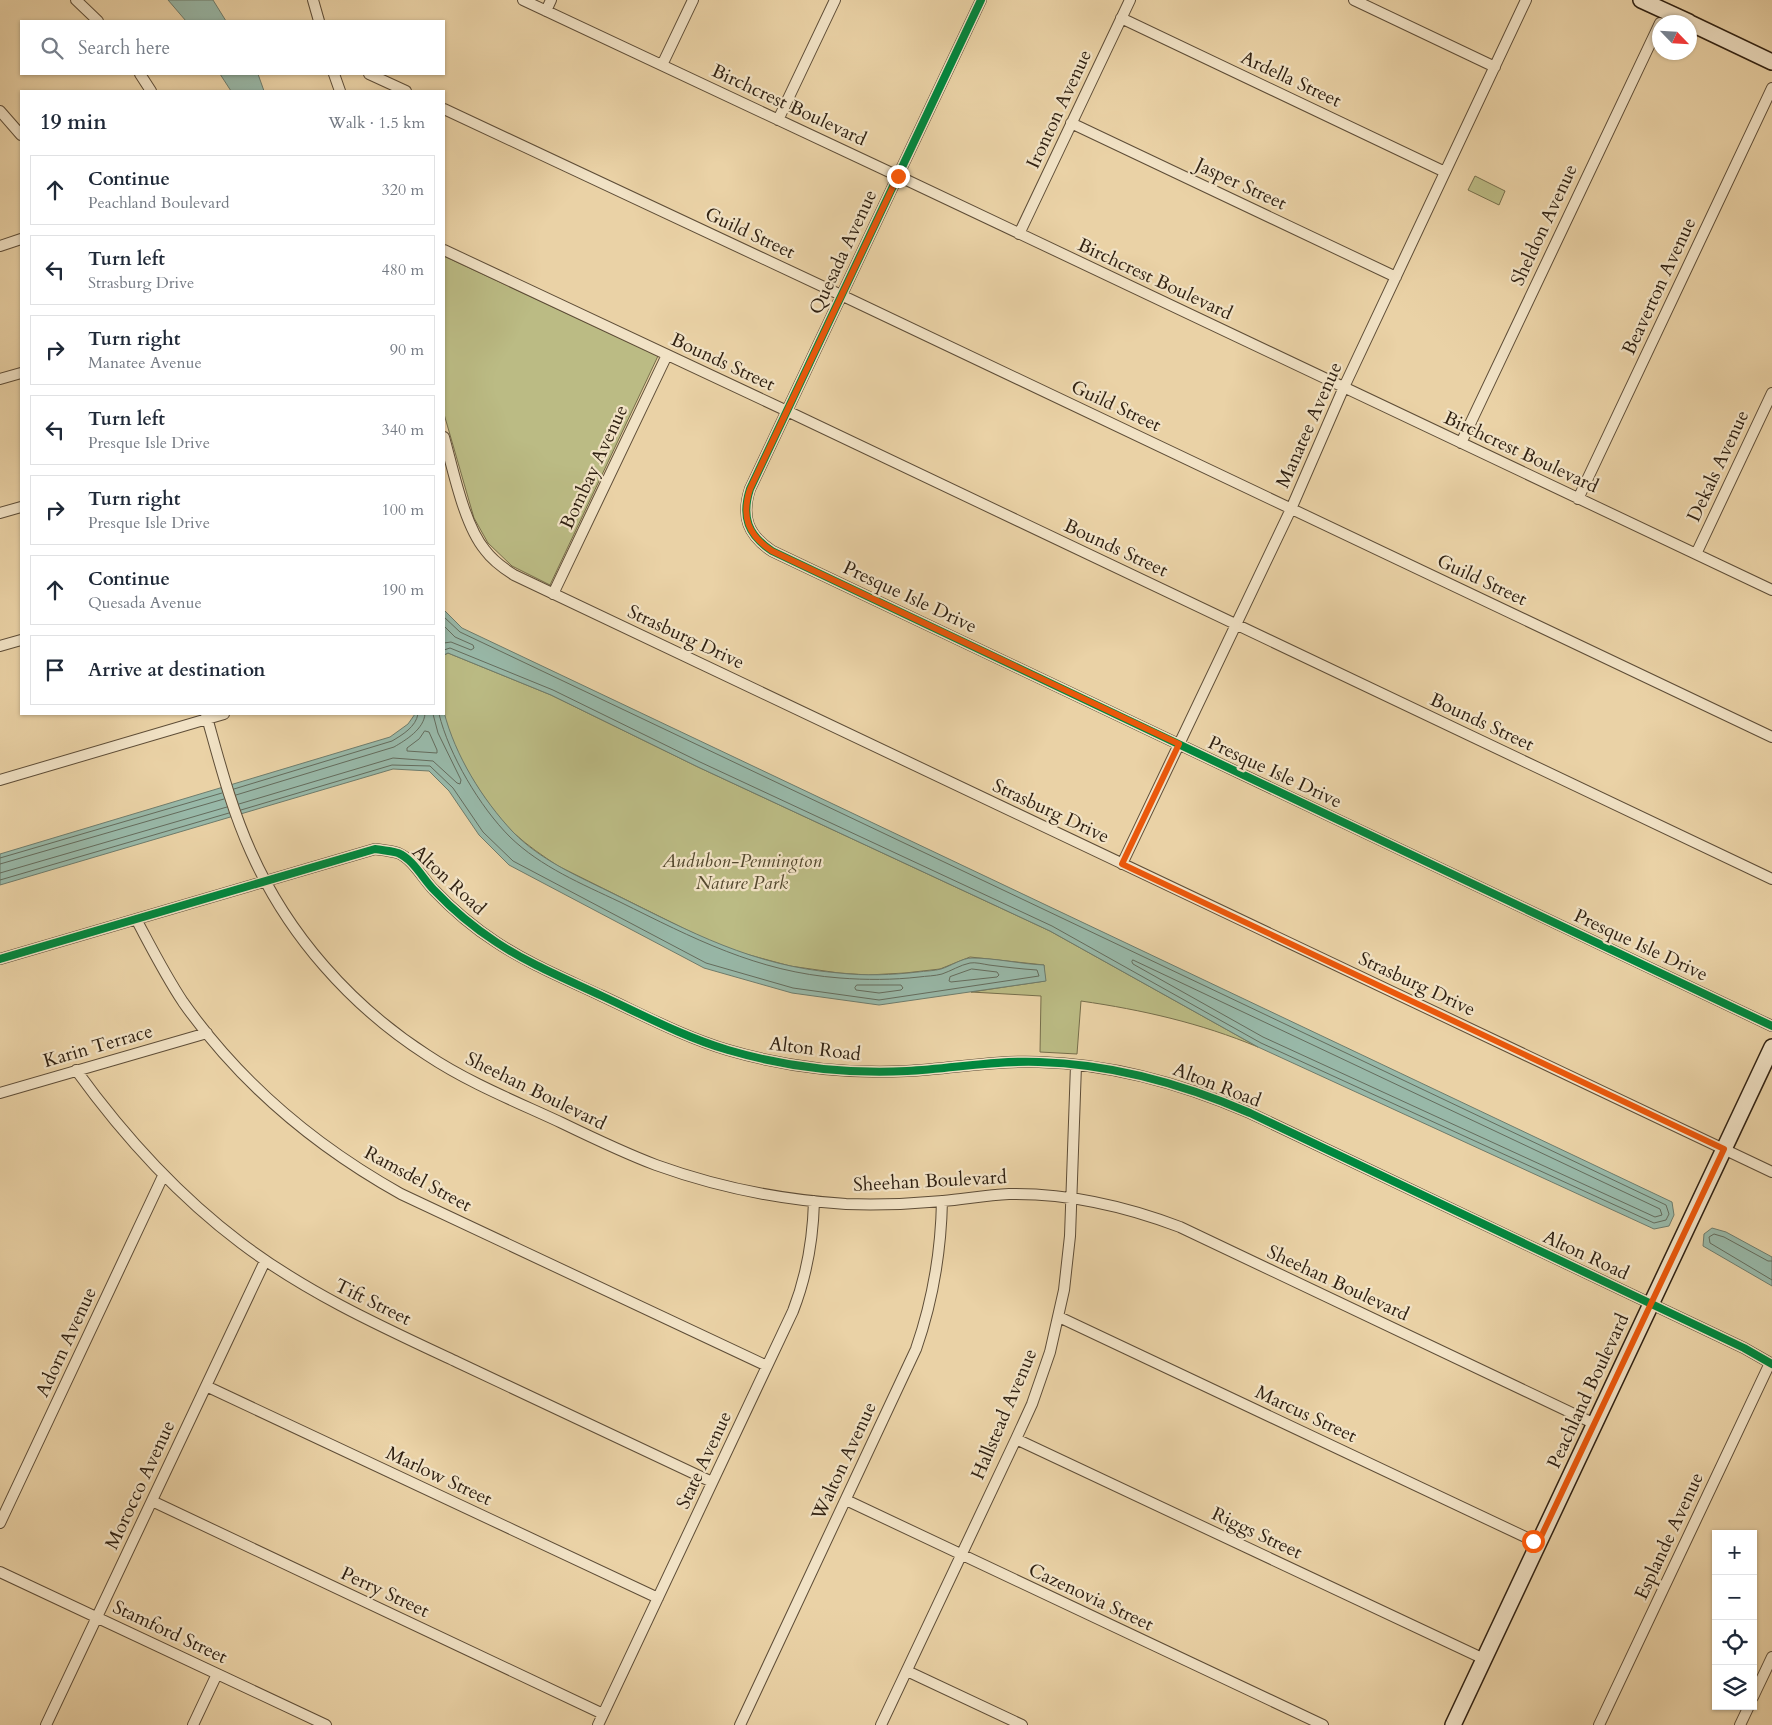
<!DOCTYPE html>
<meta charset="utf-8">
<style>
body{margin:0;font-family:Cardo,serif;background:#f6f6f7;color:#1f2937}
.controls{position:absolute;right:15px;bottom:15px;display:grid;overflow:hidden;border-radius:0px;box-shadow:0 1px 4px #0004}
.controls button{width:45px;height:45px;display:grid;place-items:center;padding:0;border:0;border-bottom:1px solid #e0e1e3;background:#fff;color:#1f2937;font:25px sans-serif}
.compass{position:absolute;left:1652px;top:15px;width:45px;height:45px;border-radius:50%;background:#fff;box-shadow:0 1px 4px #0004;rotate:115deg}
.stop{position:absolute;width:15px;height:15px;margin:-11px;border:4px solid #ea580c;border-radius:50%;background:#fff}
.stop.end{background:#ea580c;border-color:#fff;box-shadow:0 1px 5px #0008}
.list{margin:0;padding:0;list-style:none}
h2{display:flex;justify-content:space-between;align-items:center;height:65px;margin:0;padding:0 20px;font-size:21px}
h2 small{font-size:16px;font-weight:400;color:#747a83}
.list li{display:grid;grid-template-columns:32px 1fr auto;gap:15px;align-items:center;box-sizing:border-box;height:70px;margin:0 10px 10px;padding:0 10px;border:1px solid #e0e1e3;border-radius:0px}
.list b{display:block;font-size:19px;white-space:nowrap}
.list p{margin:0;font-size:16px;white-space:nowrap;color:#747a83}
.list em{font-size:16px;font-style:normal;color:#747a83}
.icon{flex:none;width:28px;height:28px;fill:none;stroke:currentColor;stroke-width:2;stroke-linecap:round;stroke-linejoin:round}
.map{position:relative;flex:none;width:1772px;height:1725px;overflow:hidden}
.search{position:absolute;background:#fff;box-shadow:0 1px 4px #0004;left:20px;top:20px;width:425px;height:55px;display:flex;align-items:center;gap:12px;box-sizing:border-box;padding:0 18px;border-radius:0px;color:#747a83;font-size:19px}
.panel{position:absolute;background:#fff;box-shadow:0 1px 4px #0004;left:20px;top:90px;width:425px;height:625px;border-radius:0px}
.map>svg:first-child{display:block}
.green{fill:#bbbb84;stroke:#766e4b}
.water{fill:#98b8a8;stroke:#6e7c6c}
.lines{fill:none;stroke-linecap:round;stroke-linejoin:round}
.shore{stroke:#646c5d;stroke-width:1}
.street-casing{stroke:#5e4d37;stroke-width:12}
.secondary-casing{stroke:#302112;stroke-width:18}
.street{stroke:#f1e2c5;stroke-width:10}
.secondary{stroke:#f1e2c5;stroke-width:15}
.cycleway-casing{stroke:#f1e2c5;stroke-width:11}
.cycleway{stroke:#00873e;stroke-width:8}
.route{stroke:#ea580c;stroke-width:6}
.labels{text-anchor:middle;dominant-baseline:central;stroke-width:4.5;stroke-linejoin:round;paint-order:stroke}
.street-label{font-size:19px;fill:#302112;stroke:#f1e2c5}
.park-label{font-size:19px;font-style:italic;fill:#53482e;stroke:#f1e2c5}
</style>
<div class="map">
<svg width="1772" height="1725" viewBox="0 0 1772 1725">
<rect width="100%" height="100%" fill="#ead2a6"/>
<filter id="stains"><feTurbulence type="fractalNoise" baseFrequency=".004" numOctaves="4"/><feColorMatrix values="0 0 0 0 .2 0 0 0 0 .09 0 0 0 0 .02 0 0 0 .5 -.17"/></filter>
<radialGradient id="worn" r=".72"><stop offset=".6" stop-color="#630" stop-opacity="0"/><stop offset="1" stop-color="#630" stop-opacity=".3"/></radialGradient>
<path class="green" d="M1475 176 1505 191 1499 205 1468 190Z
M444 256 658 356 550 585 512 566 488 543 474 518 444 414Z
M448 653 551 695 698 767 1050 931 1258 1047C1200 1023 1143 1010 1081 1001L1077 1054 1040 1052 1041 996 971 992 1045 981 1044 965 970 957 940 969 905 973 868 975 839 973 790 966 742 953 709 941 558 866C543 856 528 846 515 834 488 809 450 749 444 713 441 695 444 674 444 655Z"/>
<path class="water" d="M168 0H213L226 21H186Z
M220 74H258L264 91H231Z
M444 610 462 628 1672 1202 1674 1215 1669 1226 1654 1229 1258 1047 1050 931 698 767 551 695 448 653 444 655Z
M444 712C455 755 482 799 513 832 541 861 580 877 616 895 691 932 752 966 839 973 865 976 892 975 918 972 925 971 934 971 941 969 951 966 962 958 972 958 996 958 1020 964 1044 965L1046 981 879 1005 792 993 704 968 509 865 479 835 449 791 429 771 393 769 0 885V854L390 737 408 724 415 714H444Z
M1712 1228 1726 1232 1772 1257V1286L1703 1246 1704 1234Z"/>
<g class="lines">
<path class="shore" d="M444 617 460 632 1666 1205 1669 1214 1666 1220 1654 1223 1261 1043 1052 926 700 762 553 690 450 648 444 650
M444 626 455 637 473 645 474 648 471 650 451 642 444 643
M425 731 429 732 437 750V753L407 751V748L419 739Z
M234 789 392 741C402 735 416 727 418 714
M236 795 394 747C406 740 424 729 425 714
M239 804 393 758 433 761 457 783 460 784 461 780 438 733 433 714
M241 810 392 765 430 766 453 788 483 832 513 861 706 963 793 988 879 1000 1039 976 1037 970C1021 969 1005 967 989 965 983 964 975 962 970 963 960 965 951 971 942 974 935 976 926 976 919 977 893 980 866 980 840 978 757 972 693 938 620 902 582 884 541 867 510 837 480 807 449 755 439 714
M0 858 222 793
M0 864 224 799
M0 873 227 807
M0 880 229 813
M1133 960 1660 1209 1662 1215 1655 1217 1263 1037 1133 964 1132 962Z
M972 969 997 972 999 975 997 977 951 982 949 981 950 977Z
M857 985H901L903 988 901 990 879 993 856 990 855 988Z
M1772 1261H1768L1724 1237 1714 1234 1709 1237 1710 1243 1772 1280"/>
<g class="street-casing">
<path id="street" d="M76 0 98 21
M313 0 319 21
M523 0 898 176 1772 590
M981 0 750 489C741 517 748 535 772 551L1772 1026
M1354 0 1495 67
M546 11 551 0
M1121 18 1445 172
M662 65 693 0
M140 74 151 91
M334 74 340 91
M369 74 406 91
M444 109 841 295 1772 737
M0 111 21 135
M778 120 835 0
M1071 123 1396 277
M1019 234 1130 0
M0 246 21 239
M444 250 787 411 1772 879
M0 379 21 373
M444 437C453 469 464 525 485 550 493 561 503 568 514 575L1772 1172
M1461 443 1660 23
M1578 499 1772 88
M0 513 21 507
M1696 554 1772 393
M553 594 667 355
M0 646 21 640
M206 714C219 760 231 808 251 852 288 935 351 1006 427 1055 469 1083 517 1102 562 1123 593 1138 624 1153 656 1165 717 1187 781 1200 846 1204 878 1205 911 1204 943 1201 965 1199 987 1195 1009 1194 1069 1193 1125 1206 1180 1227L1595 1424
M0 780 224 714
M1122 864 1291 509 1344 387 1526 0
M136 919C151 947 165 975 183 1002 240 1083 315 1146 401 1194L767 1366
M0 959 375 849C382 850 391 851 398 853 413 859 423 879 434 890 453 910 473 927 496 942 529 964 566 979 602 996 643 1015 684 1037 728 1050 786 1067 846 1074 907 1071 951 1069 994 1060 1039 1062 1113 1064 1183 1084 1250 1113L1744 1348 1772 1364
M76 1070C123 1135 176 1194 241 1243 307 1293 382 1327 457 1362 542 1402 627 1442 712 1482
M0 1093 207 1033
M1059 1317 1538 1543
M206 1386 658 1598
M1016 1439 1484 1659
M846 1500 1323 1725
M152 1501 603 1714
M0 1523 163 1176
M0 1572 326 1725
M907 1671 1022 1725
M1753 1697 1772 1657
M46 1725 265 1261
M193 1725 217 1674
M598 1725 793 1311C807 1275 813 1240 814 1201
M740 1725 916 1349C933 1300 941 1252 942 1201
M881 1725 1016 1439 1032 1404 1050 1352 1064 1290 1070 1236 1076 1065
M1599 1725 1770 1363
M1740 1725 1749 1706"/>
</g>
<g class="secondary-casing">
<path id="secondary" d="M1641 0 1689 22
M1690 23 1772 62
M1453 1725 1772 1047"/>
</g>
<use href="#street" class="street"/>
<use href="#secondary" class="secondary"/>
<g class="cycleway-casing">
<path id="cycleway" d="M981 0 750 489C741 517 748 535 772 551L1772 1026
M0 959 375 849C382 850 391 851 398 853 413 859 423 879 434 890 453 910 473 927 496 942 529 964 566 979 602 996 643 1015 684 1037 728 1050 786 1067 846 1074 907 1071 951 1069 994 1060 1039 1062 1113 1064 1183 1084 1250 1113L1744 1348 1772 1364"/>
</g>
<use href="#cycleway" class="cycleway"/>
</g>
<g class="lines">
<path class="route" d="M898 176 750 489C741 517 748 535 772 551L1179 744 1122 864 1724 1149 1538 1543 1533 1541"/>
</g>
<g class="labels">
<g class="street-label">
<text transform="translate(1291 79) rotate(25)">Ardella Street</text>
<text transform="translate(789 105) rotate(25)">Birchcrest Boulevard</text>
<text transform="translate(1059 109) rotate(-65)">Ironton Avenue</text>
<text transform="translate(1241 184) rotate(25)">Jasper Street</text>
<text transform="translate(1544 225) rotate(-65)">Sheldon Avenue</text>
<text transform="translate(750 233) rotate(25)">Guild Street</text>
<text transform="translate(843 252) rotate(-65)">Quesada Avenue</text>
<text transform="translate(1155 279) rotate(25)">Birchcrest Boulevard</text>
<text transform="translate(1659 286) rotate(-65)">Beaverton Avenue</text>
<text transform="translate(723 362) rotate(25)">Bounds Street</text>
<text transform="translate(1116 406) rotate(25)">Guild Street</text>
<text transform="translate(1309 425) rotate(-66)">Manatee Avenue</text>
<text transform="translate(1521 452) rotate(25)">Birchcrest Boulevard</text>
<text transform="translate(1718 466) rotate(-65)">Dekals Avenue</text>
<text transform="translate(594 467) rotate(-65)">Bombay Avenue</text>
<text transform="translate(1116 548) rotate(25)">Bounds Street</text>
<text transform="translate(1482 580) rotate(25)">Guild Street</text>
<text transform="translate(910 597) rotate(25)">Presque Isle Drive</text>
<text transform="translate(686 637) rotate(25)">Strasburg Drive</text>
<text transform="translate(1482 722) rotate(25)">Bounds Street</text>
<text transform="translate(1275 772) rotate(25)">Presque Isle Drive</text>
<text transform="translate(1051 811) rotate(25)">Strasburg Drive</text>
<text transform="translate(449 880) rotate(43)">Alton Road</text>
<text transform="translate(1641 945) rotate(25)">Presque Isle Drive</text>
<text transform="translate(1417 984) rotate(25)">Strasburg Drive</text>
<text transform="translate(98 1046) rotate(-16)">Karin Terrace</text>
<text transform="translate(815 1049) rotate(7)">Alton Road</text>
<text transform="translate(1217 1085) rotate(21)">Alton Road</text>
<text transform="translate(536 1091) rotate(26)">Sheehan Boulevard</text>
<text transform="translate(418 1179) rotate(28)">Ramsdel Street</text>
<text transform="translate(930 1181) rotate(-3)">Sheehan Boulevard</text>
<text transform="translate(1586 1255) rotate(25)">Alton Road</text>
<text transform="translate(1338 1283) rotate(25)">Sheehan Boulevard</text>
<text transform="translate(373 1302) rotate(26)">Tift Street</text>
<text transform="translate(66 1342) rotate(-65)">Adorn Avenue</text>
<text transform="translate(1588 1391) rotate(-65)">Peachland Boulevard</text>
<text transform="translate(1004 1414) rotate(-67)">Hallstead Avenue</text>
<text transform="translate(1306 1414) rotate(25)">Marcus Street</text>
<text transform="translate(704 1460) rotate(-65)">State Avenue</text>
<text transform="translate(844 1461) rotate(-65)">Walton Avenue</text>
<text transform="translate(439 1476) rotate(25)">Marlow Street</text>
<text transform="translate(140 1485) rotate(-65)">Morocco Avenue</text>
<text transform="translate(1257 1533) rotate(25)">Riggs Street</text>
<text transform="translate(1669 1536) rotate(-65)">Esplande Avenue</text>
<text transform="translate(385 1592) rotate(25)">Perry Street</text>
<text transform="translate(1091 1597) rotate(25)">Cazenovia Street</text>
<text transform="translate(170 1632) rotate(25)">Stamford Street</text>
</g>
<g class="park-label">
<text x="742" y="861">Audubon-Pennington<tspan x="742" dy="22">Nature Park</tspan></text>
</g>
</g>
<rect width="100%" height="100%" filter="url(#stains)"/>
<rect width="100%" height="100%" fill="url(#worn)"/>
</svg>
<div class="controls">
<button>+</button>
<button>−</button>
<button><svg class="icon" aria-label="locate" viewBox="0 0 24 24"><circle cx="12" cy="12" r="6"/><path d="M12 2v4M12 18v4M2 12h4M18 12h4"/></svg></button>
<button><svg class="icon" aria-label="layers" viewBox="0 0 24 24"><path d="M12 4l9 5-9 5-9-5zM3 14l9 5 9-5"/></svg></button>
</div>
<svg class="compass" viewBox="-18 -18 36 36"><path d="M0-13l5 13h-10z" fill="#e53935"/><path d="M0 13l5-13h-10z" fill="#747a83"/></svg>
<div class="stop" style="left:1533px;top:1541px"></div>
<div class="stop end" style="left:898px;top:176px"></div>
<div class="search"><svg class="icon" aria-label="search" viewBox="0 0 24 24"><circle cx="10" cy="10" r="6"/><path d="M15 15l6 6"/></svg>Search here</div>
<section class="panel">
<h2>19 min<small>Walk · 1.5 km</small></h2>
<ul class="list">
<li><svg class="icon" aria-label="ahead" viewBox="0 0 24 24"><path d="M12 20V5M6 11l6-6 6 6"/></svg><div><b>Continue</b><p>Peachland Boulevard</p></div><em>320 m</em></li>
<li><svg class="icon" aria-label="left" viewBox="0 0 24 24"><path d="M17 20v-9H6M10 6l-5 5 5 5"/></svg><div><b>Turn left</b><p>Strasburg Drive</p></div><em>480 m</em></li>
<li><svg class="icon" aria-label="right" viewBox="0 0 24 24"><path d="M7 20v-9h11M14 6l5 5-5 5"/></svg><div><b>Turn right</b><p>Manatee Avenue</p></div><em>90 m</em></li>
<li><svg class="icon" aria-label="left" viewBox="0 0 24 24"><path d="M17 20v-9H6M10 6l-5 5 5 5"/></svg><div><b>Turn left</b><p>Presque Isle Drive</p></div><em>340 m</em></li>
<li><svg class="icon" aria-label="right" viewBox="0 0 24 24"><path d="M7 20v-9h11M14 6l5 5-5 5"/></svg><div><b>Turn right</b><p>Presque Isle Drive</p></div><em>100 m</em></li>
<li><svg class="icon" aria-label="ahead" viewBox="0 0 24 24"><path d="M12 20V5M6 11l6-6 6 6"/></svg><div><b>Continue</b><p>Quesada Avenue</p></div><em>190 m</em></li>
<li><svg class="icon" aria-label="arrive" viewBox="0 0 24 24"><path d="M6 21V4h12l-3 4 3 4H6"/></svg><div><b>Arrive at destination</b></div></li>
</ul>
</section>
</div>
